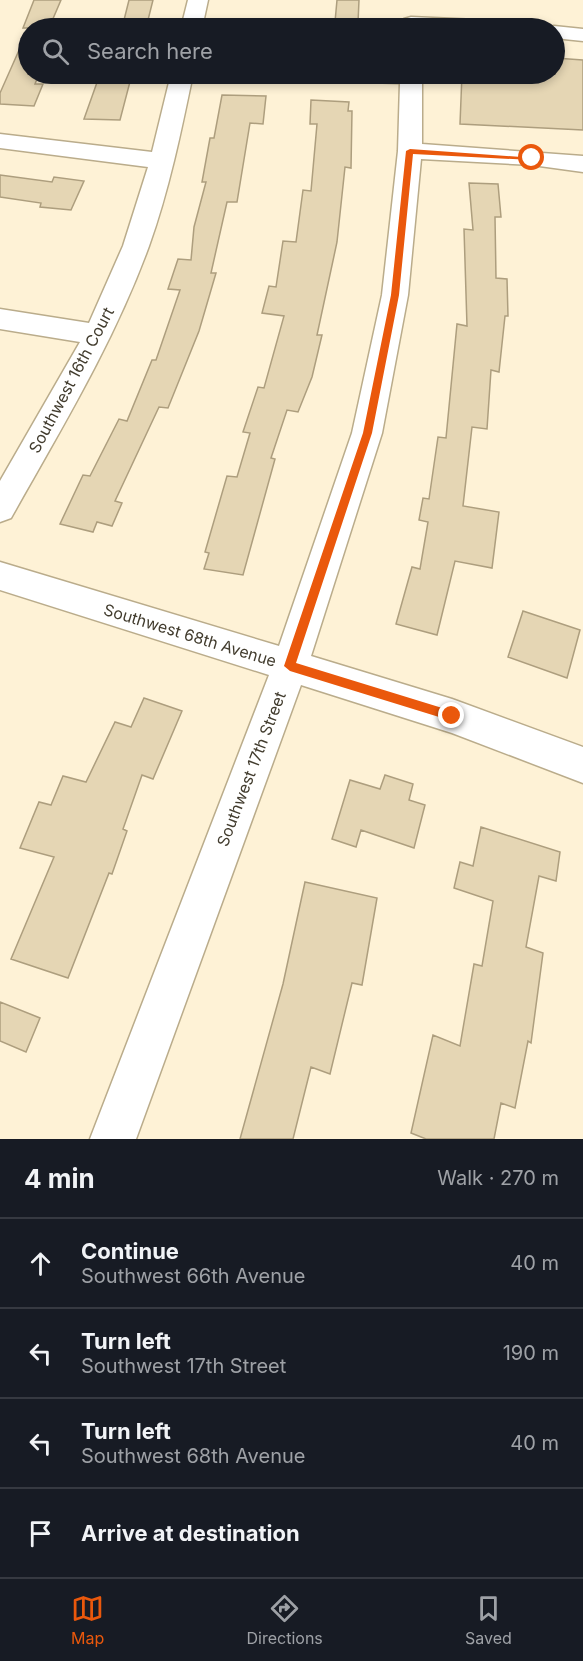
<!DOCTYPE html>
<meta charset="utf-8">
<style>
body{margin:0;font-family:Inter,sans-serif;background:#242831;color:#f1f3f6}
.stop{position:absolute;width:18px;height:18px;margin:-14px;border:4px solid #ea580c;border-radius:50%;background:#fff}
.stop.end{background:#ea580c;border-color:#fff;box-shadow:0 2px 6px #0008}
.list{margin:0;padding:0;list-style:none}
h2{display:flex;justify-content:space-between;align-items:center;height:78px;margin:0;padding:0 24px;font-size:26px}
h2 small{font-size:20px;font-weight:400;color:#9ea1a6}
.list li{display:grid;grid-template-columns:39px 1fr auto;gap:18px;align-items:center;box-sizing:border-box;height:90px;padding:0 24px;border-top:2px solid #363941}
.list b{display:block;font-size:22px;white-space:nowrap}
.list p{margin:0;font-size:20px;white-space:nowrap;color:#9ea1a6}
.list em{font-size:20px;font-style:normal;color:#9ea1a6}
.icon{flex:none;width:33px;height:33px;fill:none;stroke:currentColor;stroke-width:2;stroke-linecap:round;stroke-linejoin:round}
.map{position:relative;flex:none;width:583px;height:1139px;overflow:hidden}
.search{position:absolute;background:#171b24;box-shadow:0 3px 9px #0003;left:18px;right:18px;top:18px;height:66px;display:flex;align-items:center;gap:15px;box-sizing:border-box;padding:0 21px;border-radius:33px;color:#9ea1a6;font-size:22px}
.sheet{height:438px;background:#171b24}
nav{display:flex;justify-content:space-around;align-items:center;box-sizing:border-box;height:84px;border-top:2px solid #363941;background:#171b24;font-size:16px;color:#9ea1a6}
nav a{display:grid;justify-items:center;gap:3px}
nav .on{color:#ea580c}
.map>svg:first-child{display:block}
.building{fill:#e5d6b4;stroke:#ad9e7e;stroke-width:1.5}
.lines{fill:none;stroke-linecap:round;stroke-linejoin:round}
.minor-casing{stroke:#baac8b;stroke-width:3}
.minor{fill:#fff;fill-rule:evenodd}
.route{fill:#ea580c}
.labels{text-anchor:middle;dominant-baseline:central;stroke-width:6;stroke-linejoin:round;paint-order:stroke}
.street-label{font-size:16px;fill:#423c2e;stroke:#fff}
</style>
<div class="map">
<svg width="583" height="1139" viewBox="0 0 583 1139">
<rect width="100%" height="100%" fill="#fef2d6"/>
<path class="building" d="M34 0H61L49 28H23Z
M129 0H153L146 28H122Z
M337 0H359L358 23 335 22Z
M28 30V74H39L35 84H43L34 106 0 104V93Z
M555 58 583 60V130L460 124 462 74H555Z
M100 74H132L120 120 84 119Z
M222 95 266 96 263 124 250 123 237 202H227L211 273H216L199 331 168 408 159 407 115 501 122 503 112 526 97 522 93 532 60 524 83 475 90 476 119 419 127 421 152 360H156L180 290 168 289 178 259 191 260 194 227 206 182H202L210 138H214Z
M311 100 349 102 348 111H352L351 168 345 167 337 242 317 335H322L312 377 298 412 287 410 271 458 275 459 243 575 204 569 209 553 205 552 227 476 237 477 250 433 243 432 258 387 264 388 284 316 262 313 269 286 276 287 283 241 296 242 303 190 311 191 317 124H310Z
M0 175 52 182 54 177 84 181 71 210 40 207 41 203 0 197Z
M469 183 498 184 501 217H495L496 278 507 279 508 316H505L499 372 491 370 487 429 472 427 463 506 499 512 492 568 455 561 437 635 396 624 412 567 420 569 428 522 419 520 423 498 429 499 438 437 446 438 457 324 467 326 464 229 473 230Z
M523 611 580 630 567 678 508 657Z
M144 698 182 711 153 779 142 775 123 829 127 831 112 874 109 873 68 978 11 959 54 857 20 848 39 802 51 805 63 776 86 782 115 722 131 727Z
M385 775 413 784 409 800 425 805 414 848 361 830 356 847 332 839 350 780 380 789Z
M481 827 560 852 556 881 539 876 526 947 543 953 531 1043 528 1041 515 1108 501 1103 494 1139H426L411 1133 433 1035 460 1046 474 964 482 966 493 901 454 888 460 862 473 866Z
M305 882 377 898 362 985 352 983 330 1074 311 1067 293 1139H240L283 984Z
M0 1002 40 1018 26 1052 0 1041Z"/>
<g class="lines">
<g class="minor-casing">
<path id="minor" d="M188 0H208L202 28H181Z
M411 17 519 22 526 24 530 28 404 27 401 23 404 19Z
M554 26 583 29V41L554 38V28H546Z
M171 74H193C181 132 169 190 149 246 114 342 61 429 11 518L0 522V481L80 342 0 329V309L89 323 123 246 148 167 0 148V134L152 152Z
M318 74H422V144L583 156V172L532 165 421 159 408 295 382 433 311 656 452 699 583 747V783L452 733 301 685 136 1139H90L269 675 0 590V562L279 646 352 433 382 295 398 151 400 83 329 81 321 79Z"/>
</g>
<use href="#minor" class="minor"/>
</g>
<path class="route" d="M410 149 535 158 532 160 413 154 399 295 372 433 296 663 452 711 458 716 452 721 290 671 284 666 363 433 391 295 406 151Z"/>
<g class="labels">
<g class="street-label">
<text transform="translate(71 380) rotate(-62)">Southwest 16th Court</text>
<text transform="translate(190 635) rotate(17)">Southwest 68th Avenue</text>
<text transform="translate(251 769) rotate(-69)">Southwest 17th Street</text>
</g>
</g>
</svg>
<div class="stop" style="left:532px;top:158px"></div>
<div class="stop end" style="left:452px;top:716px"></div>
<div class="search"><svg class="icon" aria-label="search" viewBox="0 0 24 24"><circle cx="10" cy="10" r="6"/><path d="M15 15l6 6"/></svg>Search here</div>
</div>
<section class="sheet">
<h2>4 min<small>Walk · 270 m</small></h2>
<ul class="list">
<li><svg class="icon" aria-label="ahead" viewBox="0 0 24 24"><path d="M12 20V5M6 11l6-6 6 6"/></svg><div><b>Continue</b><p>Southwest 66th Avenue</p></div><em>40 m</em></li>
<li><svg class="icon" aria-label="left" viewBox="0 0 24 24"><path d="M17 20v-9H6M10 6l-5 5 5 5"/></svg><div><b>Turn left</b><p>Southwest 17th Street</p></div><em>190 m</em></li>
<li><svg class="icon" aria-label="left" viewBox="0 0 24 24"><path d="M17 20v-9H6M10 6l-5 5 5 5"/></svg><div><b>Turn left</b><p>Southwest 68th Avenue</p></div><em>40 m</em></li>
<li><svg class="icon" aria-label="arrive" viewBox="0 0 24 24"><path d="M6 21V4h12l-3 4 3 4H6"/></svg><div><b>Arrive at destination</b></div></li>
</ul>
</section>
<nav>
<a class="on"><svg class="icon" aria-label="map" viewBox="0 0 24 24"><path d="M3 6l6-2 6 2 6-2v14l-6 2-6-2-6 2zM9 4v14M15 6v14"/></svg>Map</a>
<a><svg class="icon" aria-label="directions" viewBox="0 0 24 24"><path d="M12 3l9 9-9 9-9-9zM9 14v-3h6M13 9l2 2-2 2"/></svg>Directions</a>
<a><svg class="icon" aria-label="saved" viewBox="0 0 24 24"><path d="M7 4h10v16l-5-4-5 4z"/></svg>Saved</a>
</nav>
